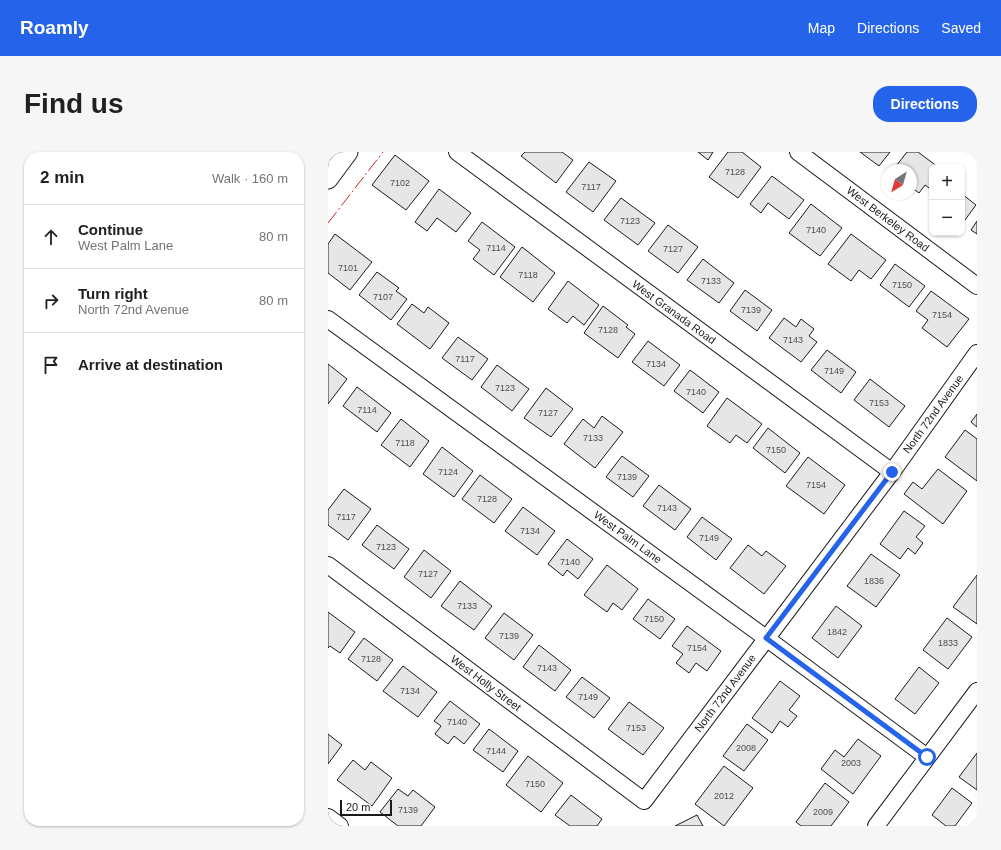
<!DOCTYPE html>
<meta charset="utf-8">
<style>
body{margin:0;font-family:Helvetica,sans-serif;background:#f6f6f6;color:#202124}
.controls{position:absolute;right:12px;top:12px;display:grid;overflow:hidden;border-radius:8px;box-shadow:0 1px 3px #0004}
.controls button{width:36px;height:36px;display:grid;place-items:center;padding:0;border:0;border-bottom:1px solid #e0e0e0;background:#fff;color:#202124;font:20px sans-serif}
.compass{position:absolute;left:553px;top:12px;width:36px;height:36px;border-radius:50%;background:#fff;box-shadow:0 1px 3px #0004;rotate:217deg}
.scale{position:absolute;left:12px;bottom:10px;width:52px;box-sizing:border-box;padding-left:4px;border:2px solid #1a1a1a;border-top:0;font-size:11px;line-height:14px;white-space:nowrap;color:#1a1a1a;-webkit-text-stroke:3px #fff;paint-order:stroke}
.stop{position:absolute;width:12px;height:12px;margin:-9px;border:3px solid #2563eb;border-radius:50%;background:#fff}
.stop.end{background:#2563eb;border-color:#fff;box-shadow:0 1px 4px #0008}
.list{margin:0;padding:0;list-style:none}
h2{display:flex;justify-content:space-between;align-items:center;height:52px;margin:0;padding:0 16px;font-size:17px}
h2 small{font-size:13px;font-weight:400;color:#757577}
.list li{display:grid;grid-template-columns:26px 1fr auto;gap:12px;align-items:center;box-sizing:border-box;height:64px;padding:0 16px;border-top:1px solid #e0e0e0}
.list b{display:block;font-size:15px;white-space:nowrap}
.list p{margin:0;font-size:13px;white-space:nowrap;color:#757577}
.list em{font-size:13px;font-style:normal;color:#757577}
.icon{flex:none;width:22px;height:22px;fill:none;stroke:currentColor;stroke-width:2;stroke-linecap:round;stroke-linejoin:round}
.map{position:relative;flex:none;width:649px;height:674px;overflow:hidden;border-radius:16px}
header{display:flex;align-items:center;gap:24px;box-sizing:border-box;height:56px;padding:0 20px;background:#2563eb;color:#fff}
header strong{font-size:19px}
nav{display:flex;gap:22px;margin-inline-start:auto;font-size:14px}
.intro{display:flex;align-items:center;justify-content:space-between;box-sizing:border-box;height:96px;padding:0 24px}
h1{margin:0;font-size:28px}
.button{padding:10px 18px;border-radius:16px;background:#2563eb;color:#fff;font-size:14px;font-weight:700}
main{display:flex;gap:24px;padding:0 24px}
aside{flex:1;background:#fff;border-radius:16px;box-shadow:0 1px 3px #0004}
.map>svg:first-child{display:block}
.building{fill:#e6e6e6;stroke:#1a1a1a}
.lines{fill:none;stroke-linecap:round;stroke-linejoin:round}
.minor-casing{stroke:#1a1a1a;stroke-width:18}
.tertiary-casing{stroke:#1a1a1a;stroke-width:21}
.minor{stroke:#fff;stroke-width:16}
.tertiary{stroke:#fff;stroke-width:19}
.power{stroke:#c62828;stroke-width:1;stroke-dasharray:14 3 2 3;stroke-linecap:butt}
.route{stroke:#2563eb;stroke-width:5}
.labels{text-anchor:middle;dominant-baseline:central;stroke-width:3;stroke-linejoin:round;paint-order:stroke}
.number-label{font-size:9px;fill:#4d4d4d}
.street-label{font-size:11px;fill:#1a1a1a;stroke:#fff}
</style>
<header>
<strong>Roamly</strong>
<nav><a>Map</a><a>Directions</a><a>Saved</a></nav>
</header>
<div class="intro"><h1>Find us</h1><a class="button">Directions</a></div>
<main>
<aside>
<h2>2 min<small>Walk · 160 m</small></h2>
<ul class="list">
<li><svg class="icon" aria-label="ahead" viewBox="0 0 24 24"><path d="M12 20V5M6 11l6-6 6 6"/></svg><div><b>Continue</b><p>West Palm Lane</p></div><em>80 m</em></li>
<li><svg class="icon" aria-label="right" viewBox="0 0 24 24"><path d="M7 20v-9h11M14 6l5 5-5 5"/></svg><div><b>Turn right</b><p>North 72nd Avenue</p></div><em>80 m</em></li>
<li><svg class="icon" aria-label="arrive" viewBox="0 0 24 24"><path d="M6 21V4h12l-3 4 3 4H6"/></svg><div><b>Arrive at destination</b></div></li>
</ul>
</aside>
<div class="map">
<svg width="649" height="674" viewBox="0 0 649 674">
<rect width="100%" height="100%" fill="#fff"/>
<path class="building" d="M197 0H234L245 8 228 31 193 4Z
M370 0H385L380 8Z
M400 0H414L433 15 410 46 381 25Z
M532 0H562L551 14Z
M579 0H590L610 15H604V38L597 33 591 41 583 35V18H565Z
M67 3 101 29 78 58 44 33Z
M261 10 288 29 265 60 238 40Z
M444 24 476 48 461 67 440 51 433 61 422 52Z
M111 37 143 61 128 80 109 66 99 79 87 70Z
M634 42 648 53 634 72Z
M293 46 327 71 310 93 276 68Z
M483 52 514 76 492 104 461 81Z
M649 69V82L643 78Z
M154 70 187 95 166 123 145 107 152 98 140 89Z
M340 73 370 95 350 121 320 99Z
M7 82 44 110 22 138 0 121V92Z
M523 82 558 108 543 127 531 118 523 129 500 112Z
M194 95 227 121 205 150 172 125Z
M375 107 406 131 391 151 359 128Z
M567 112 597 134 581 155 552 133Z
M49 120 71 136 68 139 79 147 63 168 31 143Z
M240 129 271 153 256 173 245 164 239 171 220 157Z
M417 138 444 158 429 179 402 159Z
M603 139 641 167 619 195 594 176 600 168 588 159Z
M84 152 96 161 100 155 121 171 102 197 69 172Z
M275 154 300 173 298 175 307 182 290 206 256 181Z
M456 166 468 175 473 167 486 177 481 184 489 190 473 210 441 186Z
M130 185 160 207 144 228 114 206Z
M320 189 352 213 336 234 304 210Z
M499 198 528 220 513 241 483 218Z
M0 212 19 227 0 252Z
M169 213 201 237 184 259 153 235Z
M362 218 391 240 375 261 346 239Z
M542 227 577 254 561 275 526 248Z
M29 235 63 261 49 280 15 254Z
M218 236 245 257 223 285 196 266Z
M399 246 434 272 419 291 408 283 402 291 379 274Z
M649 262V275L643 270Z
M274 264 295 280 267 316 236 292 255 267 266 276Z
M73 267 101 289 82 315 53 293Z
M440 276 472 301 457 321 425 296Z
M637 278 649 287V329L617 305Z
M114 295 145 319 126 345 95 322Z
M294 304 321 324 305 345 278 325Z
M480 305 517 333 496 362 458 334Z
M610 317 639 339 615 372 576 342 585 330 594 337Z
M152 323 184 347 166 371 134 347Z
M331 333 363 357 347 378 315 354Z
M16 337 43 357 20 388 0 373V358Z
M195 355 227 379 209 403 177 379Z
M576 359 597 374 588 385 595 391 587 402 580 396 572 407 552 392Z
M374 365 404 387 388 408 359 385Z
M49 373 81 397 66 417 34 393Z
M239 387 265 407 250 427 239 418 235 424 220 412Z
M420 393 434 404 438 399 458 414 436 442 402 416Z
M96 398 123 419 103 446 76 425Z
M543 402 572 423 548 455 519 434Z
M279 413 310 437 294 458 285 451 279 460 256 443Z
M649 423V472L625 455Z
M132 429 164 454 146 478 113 454Z
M320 447 347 467 332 487 305 467Z
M508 454 534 474 510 506 484 486Z
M0 460 27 480 12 501 2 494 0 496Z
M176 461 205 483 186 508 157 486Z
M619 466 644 485 620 517 595 498Z
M359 474 393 499 379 519 368 511 361 521 348 511 355 502 344 494Z
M36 486 65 508 49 529 20 507Z
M211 493 243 518 227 539 195 515Z
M75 514 109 540 90 565 55 539Z
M591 515 611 531 587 562 567 547Z
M254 525 282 546 266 566 238 545Z
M452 529 472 544 461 558 469 564 460 575 452 569 444 581 424 566Z
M122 549 152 572 136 592 126 584 120 592 107 582 113 574 106 569Z
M301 550 336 576 315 603 280 577Z
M419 572 440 588 416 619 395 604Z
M161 577 190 599 175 620 145 598Z
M0 582 14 593 0 612Z
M530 587 553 604 525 642 493 617 507 598 516 605Z
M649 601V638L631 625Z
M200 604 235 631 213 660 178 633Z
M25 608 37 618 43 610 64 626 44 654 9 628Z
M396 614 425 636 396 674 367 652Z
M497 631 521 650 503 674H473L468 670Z
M624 636 644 651 627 674H618L604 663Z
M70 637 80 644 85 638 107 655 93 674H70L52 660Z
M243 643 274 667 269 674H242L227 663Z
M369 663 375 674H347Z"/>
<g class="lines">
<g class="minor-casing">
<path id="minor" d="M129 0 564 320
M470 0 649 134
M0 167 438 486 599 605
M0 413 316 649 564 320 649 201
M0 665 12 674
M548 674 649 539"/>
</g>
<g class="tertiary-casing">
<path id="tertiary" d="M0 27 20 0"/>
</g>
<use href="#minor" class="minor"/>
<use href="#tertiary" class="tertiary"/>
<path class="power" d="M0 71 55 0"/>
</g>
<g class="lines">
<path class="route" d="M564 320 438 486 599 605"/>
</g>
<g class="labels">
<g class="number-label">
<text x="407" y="20">7128</text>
<text x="72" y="31">7102</text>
<text x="263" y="35">7117</text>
<text x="302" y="69">7123</text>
<text x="488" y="78">7140</text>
<text x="168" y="96">7114</text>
<text x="345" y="97">7127</text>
<text x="20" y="116">7101</text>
<text x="200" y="123">7118</text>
<text x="383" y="129">7133</text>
<text x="574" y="133">7150</text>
<text x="55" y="145">7107</text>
<text x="423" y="158">7139</text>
<text x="614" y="163">7154</text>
<text x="280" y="178">7128</text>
<text x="465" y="188">7143</text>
<text x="137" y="207">7117</text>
<text x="328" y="212">7134</text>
<text x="506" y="219">7149</text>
<text x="177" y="236">7123</text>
<text x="368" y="240">7140</text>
<text x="551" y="251">7153</text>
<text x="39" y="258">7114</text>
<text x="220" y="261">7127</text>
<text x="265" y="286">7133</text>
<text x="77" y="291">7118</text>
<text x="448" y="298">7150</text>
<text x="120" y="320">7124</text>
<text x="299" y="325">7139</text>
<text x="488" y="333">7154</text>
<text x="159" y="347">7128</text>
<text x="339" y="356">7143</text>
<text x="18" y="365">7117</text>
<text x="202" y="379">7134</text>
<text x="381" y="386">7149</text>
<text x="58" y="395">7123</text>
<text x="242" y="410">7140</text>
<text x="100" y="422">7127</text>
<text x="546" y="429">1836</text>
<text x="139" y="454">7133</text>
<text x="326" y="467">7150</text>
<text x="509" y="480">1842</text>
<text x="181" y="484">7139</text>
<text x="620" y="491">1833</text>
<text x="369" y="496">7154</text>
<text x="43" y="507">7128</text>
<text x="219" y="516">7143</text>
<text x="82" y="539">7134</text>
<text x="260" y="545">7149</text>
<text x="129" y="570">7140</text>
<text x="308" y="576">7153</text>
<text x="418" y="596">2008</text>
<text x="168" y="599">7144</text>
<text x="523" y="611">2003</text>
<text x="207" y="632">7150</text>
<text x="396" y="644">2012</text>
<text x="80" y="658">7139</text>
<text x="495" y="660">2009</text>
</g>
<g class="street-label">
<text transform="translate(560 67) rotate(37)">West Berkeley Road</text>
<text transform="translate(346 160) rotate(36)">West Granada Road</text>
<text transform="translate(605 262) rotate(-54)">North 72nd Avenue</text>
<text transform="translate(300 385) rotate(36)">West Palm Lane</text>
<text transform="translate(158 531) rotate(37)">West Holly Street</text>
<text transform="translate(397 541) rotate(-53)">North 72nd Avenue</text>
</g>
</g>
</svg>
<div class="controls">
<button>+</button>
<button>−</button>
</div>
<svg class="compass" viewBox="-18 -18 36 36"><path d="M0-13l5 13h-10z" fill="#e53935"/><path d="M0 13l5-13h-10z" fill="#757577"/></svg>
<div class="scale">20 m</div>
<div class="stop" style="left:599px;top:605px"></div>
<div class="stop end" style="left:564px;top:320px"></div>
</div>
</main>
